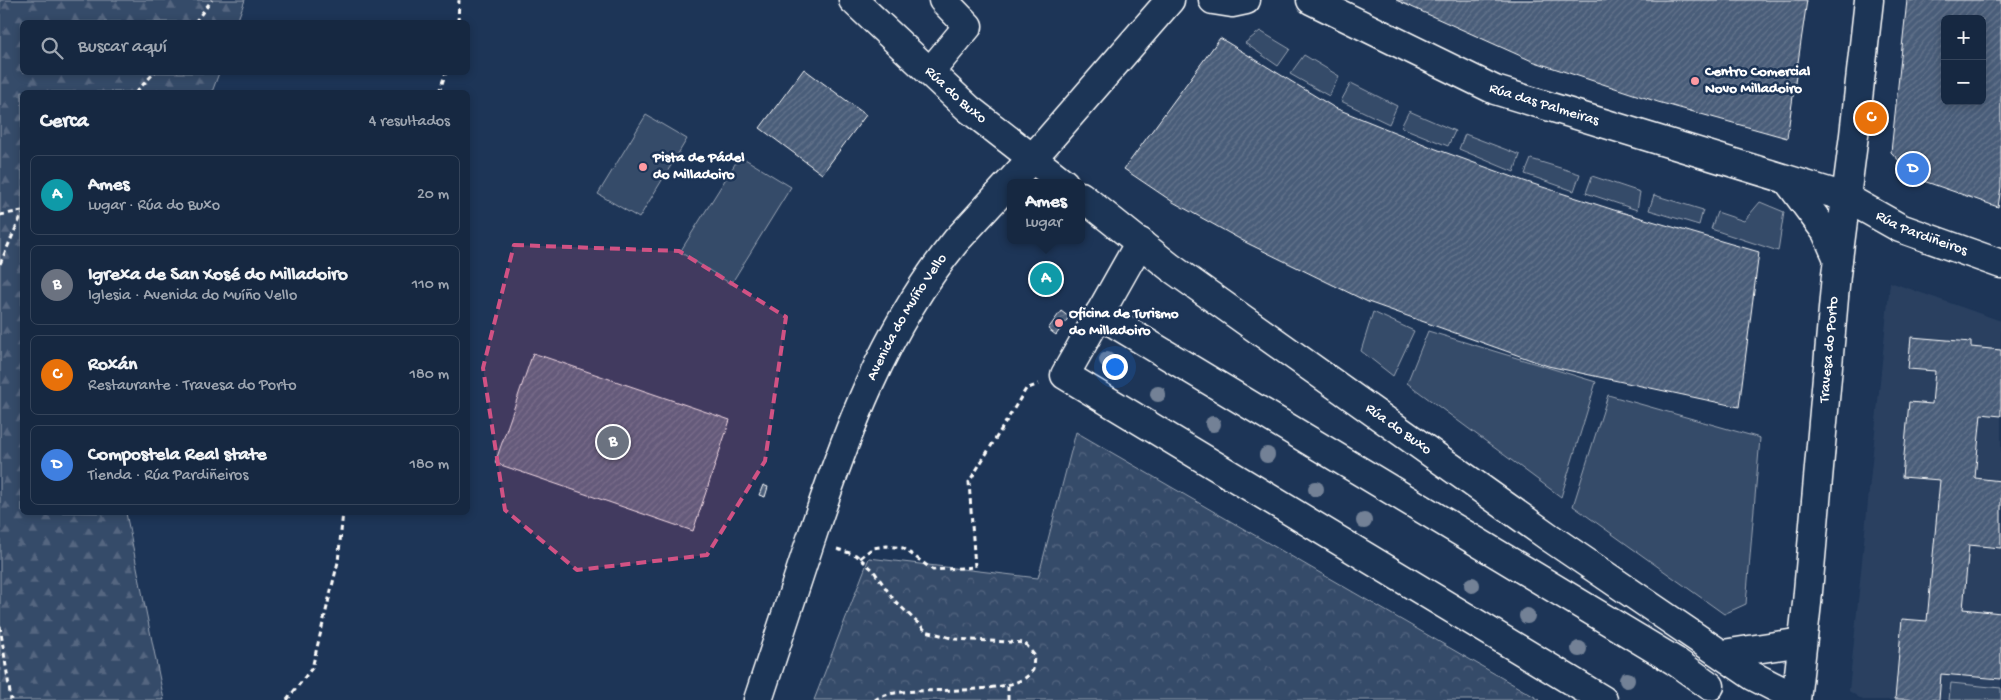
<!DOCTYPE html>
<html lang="es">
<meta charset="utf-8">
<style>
body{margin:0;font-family:"Gochi Hand",sans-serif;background:#23344c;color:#f1f3f6}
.controls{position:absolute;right:15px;top:15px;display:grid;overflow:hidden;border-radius:8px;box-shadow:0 2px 8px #0003}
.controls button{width:45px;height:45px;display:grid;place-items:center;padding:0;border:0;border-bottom:1px solid #35445a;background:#162841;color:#f1f3f6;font:25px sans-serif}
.you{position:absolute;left:1114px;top:366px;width:18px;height:18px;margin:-12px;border:4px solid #fff;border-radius:50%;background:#1a73e8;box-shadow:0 0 0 8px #1a73e833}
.badge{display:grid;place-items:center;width:32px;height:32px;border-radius:50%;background:#95b2f1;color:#fff;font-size:16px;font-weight:700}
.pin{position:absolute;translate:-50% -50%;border:2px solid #fff;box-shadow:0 1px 5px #0006}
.popup{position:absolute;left:1007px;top:179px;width:78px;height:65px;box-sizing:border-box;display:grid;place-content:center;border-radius:8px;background:#162841;filter:drop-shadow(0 1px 4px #0005);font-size:16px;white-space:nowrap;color:#9ea6b1}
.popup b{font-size:19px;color:#f1f3f6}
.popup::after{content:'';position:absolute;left:50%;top:100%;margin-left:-10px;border:10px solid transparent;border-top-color:#162841}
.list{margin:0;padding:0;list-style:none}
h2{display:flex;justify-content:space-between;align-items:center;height:65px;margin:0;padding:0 20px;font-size:21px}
h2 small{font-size:16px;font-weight:400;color:#9ea6b1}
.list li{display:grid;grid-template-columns:32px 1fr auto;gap:15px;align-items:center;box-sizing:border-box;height:80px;margin:0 10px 10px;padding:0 10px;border:1px solid #35445a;border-radius:8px}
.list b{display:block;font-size:19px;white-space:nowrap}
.list p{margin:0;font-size:16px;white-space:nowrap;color:#9ea6b1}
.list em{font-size:16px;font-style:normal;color:#9ea6b1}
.icon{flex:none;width:28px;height:28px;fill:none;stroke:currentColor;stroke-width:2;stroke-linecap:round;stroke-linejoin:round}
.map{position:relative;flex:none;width:2001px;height:700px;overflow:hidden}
.search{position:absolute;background:#162841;box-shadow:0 2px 8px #0003;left:20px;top:20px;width:450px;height:55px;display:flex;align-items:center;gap:12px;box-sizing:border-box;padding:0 18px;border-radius:8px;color:#9ea6b1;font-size:19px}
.panel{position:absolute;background:#162841;box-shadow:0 2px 8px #0003;left:20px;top:90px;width:450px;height:425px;border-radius:8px}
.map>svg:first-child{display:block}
.built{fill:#2a4161}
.green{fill:#364b69;stroke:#9aa5b4}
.forest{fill:url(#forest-firs);stroke:#9aa5b4}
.park{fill:url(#park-crowns);stroke:#9aa5b4}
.building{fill:url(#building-hatch);stroke:#fff;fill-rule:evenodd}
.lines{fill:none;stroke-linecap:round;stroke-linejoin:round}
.minor-casing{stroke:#fff;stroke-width:31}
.path{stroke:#fff;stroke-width:3;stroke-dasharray:5 4;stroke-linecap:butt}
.minor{stroke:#1d3557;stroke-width:28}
.tree{fill:#738196}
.marked{fill:#d15284;fill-opacity:0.2;stroke:#d15284;stroke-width:4;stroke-dasharray:10 6;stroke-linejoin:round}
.poi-dot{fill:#ff9aa2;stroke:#1d3557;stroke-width:2}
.labels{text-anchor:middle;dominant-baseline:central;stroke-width:5;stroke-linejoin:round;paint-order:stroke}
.poi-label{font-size:15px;font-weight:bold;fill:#fff;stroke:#1d3557;text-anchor:start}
.street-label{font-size:15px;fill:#fff;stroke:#1d3557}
</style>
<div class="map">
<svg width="2001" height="700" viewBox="0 0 2001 700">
<defs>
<pattern id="forest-firs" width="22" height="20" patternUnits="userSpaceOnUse" patternTransform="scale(1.25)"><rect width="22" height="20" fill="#364b69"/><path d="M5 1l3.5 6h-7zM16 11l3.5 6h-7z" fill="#546680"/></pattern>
<pattern id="park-crowns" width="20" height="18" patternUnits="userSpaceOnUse" patternTransform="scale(1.25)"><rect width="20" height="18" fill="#364b69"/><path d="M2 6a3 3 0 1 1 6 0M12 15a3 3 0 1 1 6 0" fill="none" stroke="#546680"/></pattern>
<pattern id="building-hatch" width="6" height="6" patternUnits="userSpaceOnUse" patternTransform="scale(1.25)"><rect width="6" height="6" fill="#4a5d79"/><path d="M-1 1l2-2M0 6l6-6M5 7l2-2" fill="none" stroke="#65758d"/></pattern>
</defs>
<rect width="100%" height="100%" fill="#1d3557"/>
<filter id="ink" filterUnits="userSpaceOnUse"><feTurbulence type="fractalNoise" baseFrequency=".02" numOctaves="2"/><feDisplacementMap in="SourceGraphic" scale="10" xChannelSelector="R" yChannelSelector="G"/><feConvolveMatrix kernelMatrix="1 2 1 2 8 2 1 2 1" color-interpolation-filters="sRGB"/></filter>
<g filter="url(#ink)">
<path class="built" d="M1890 282 2001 321V700H1863L1849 691Z"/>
<path class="green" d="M1260 31 1290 49 1278 66 1245 43Z
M1304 55 1339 76 1329 96 1290 74Z
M1351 83 1397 106 1389 124 1341 101Z
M1409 111 1455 131 1448 146 1401 127Z
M646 115 687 139 639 218 598 194Z
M1465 134 1520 155 1514 172 1459 149Z
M740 156 791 187 731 284 680 252Z
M1531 159 1580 174 1574 191 1525 174Z
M1592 176 1640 192 1637 210 1586 193Z
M1654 195 1703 210 1699 225 1649 210Z
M1760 202 1784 212 1778 251 1711 229 1717 212 1744 221Z
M1373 312 1414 331 1393 376 1361 351Z
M1428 331 1596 382 1561 497 1407 383Z
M1608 395 1760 438 1746 604 1724 614 1573 506Z
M1951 683 2001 688V700H1949Z"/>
<path class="forest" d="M0 0H245L237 22H22V72L219 73 212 92H22V512L126 513 164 700H0Z"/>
<path class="park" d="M1076 432 1540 700H814L869 558 1038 578Z"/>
<path class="building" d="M1396 0H1807L1787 138 1658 102 1532 61Z
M1907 0H2001V187L1998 207 1915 178 1891 152ZM1945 19H1982V101H1945Z
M1220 38 1335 108 1436 149 1524 181 1614 210 1759 252 1739 407 1548 366 1368 302 1247 243 1173 202 1124 169Z
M804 69 866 115 822 174 760 128Z
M1061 311 1069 317 1056 335 1048 329Z
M1911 337 1971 342V347L2001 350V416L1981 414 1975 478 2001 481V548L1969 545 1963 609 2001 613V679L1941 674 1939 700 1895 699 1902 619 1927 621 1940 480 1902 477 1909 402 1932 404 1935 371 1908 369Z
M533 353 730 420 693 531 495 463Z
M763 485 768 487 765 497 759 495Z"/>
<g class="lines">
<g class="minor-casing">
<g id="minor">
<path id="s1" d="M853 0 969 109 1064 183"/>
<path d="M1213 0 1232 3 1246 0"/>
<path id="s2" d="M1311 0 1495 90 1845 197 1900 228 2001 264"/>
<path d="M930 72 968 26 943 0"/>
<path d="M1788 181 1826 232 1838 259"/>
<path id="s3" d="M1081 196 1170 267 1549 537 1753 676 1796 698"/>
<path d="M1140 242 1065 375 1603 700"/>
<path d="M1099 314 1675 661 1710 686"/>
<path d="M1723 654 1802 642"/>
<path id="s4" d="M758 700C775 647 793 595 810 542 845 436 884 329 956 241L1045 144 1170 0"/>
<path id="s5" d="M1796 700 1807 603 1836 275 1854 135 1869 0"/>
</g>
</g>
<path class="path" d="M195 22 212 0
M458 22 459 0
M136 92 155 72
M439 92 446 72
M0 215 22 211
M0 264 22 214
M837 549 856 555 873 570 894 600 926 631 955 639 1025 643 1034 655 1033 670C1031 673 1028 676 1025 678 1003 692 943 690 916 691 903 692 886 692 875 700
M860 558 873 548 887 546 903 548 933 570 975 567 969 482 1026 389 1039 384
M0 626 11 700
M287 700 312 668 338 562 343 512
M1008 700V684"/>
<use href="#minor" class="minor"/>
</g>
<g class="tree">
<circle cx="1107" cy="360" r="8"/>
<circle cx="1158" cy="394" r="8"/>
<circle cx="1213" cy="424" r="8"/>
<circle cx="1267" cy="455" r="8"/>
<circle cx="1316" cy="489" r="8"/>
<circle cx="1364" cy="521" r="8"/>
<circle cx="1472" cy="585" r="8"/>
<circle cx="1527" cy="616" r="8"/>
<circle cx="1579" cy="649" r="8"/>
<circle cx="1627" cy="680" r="8"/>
</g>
</g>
<path class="marked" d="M514 245 679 251 786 317 765 461 707 555 577 570 505 510 483 368Z"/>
<g class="poi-dot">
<circle cx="1695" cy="81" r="5"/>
<circle cx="643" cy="167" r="5"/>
<circle cx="1059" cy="323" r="5"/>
</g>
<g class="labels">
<g class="poi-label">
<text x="1705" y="72">Centro Comercial<tspan x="1705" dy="17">Novo Milladoiro</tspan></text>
<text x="653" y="158">Pista de Pádel<tspan x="653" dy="17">do Milladoiro</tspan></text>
<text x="1069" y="314">Oficina de Turismo<tspan x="1069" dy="17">do Milladoiro</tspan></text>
</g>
<g class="street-label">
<text stroke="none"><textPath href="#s1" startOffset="140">Rúa do Buxo</textPath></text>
<text stroke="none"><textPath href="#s2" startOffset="256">Rúa das Palmeiras</textPath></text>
<text stroke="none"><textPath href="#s2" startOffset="656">Rúa Pardiñeiros</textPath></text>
<text stroke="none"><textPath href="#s4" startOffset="412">Avenida do Muíño Vello</textPath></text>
<text stroke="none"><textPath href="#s5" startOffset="352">Travesa do Porto</textPath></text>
<text stroke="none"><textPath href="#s3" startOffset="394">Rúa do Buxo</textPath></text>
</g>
</g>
</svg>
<div class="controls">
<button>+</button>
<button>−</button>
</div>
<div class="you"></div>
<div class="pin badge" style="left:1046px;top:279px;background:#0f9aa8">A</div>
<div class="popup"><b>Ames</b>Lugar</div>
<div class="pin badge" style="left:613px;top:442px;background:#6b7280">B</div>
<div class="pin badge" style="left:1871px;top:118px;background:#e8710a">C</div>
<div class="pin badge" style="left:1913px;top:169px;background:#3f7fe0">D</div>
<div class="search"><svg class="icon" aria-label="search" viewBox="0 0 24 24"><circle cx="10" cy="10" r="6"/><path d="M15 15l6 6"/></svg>Buscar aquí</div>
<section class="panel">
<h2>Cerca<small>4 resultados</small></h2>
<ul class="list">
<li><span class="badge" style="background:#0f9aa8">A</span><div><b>Ames</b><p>Lugar · Rúa do Buxo</p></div><em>20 m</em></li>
<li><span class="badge" style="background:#6b7280">B</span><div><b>Igrexa de San Xosé do Milladoiro</b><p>Iglesia · Avenida do Muíño Vello</p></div><em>110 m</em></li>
<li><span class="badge" style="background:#e8710a">C</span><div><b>Roxán</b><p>Restaurante · Travesa do Porto</p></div><em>180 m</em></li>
<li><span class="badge" style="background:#3f7fe0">D</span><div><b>Compostela Real state</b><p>Tienda · Rúa Pardiñeiros</p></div><em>180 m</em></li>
</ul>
</section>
</div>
